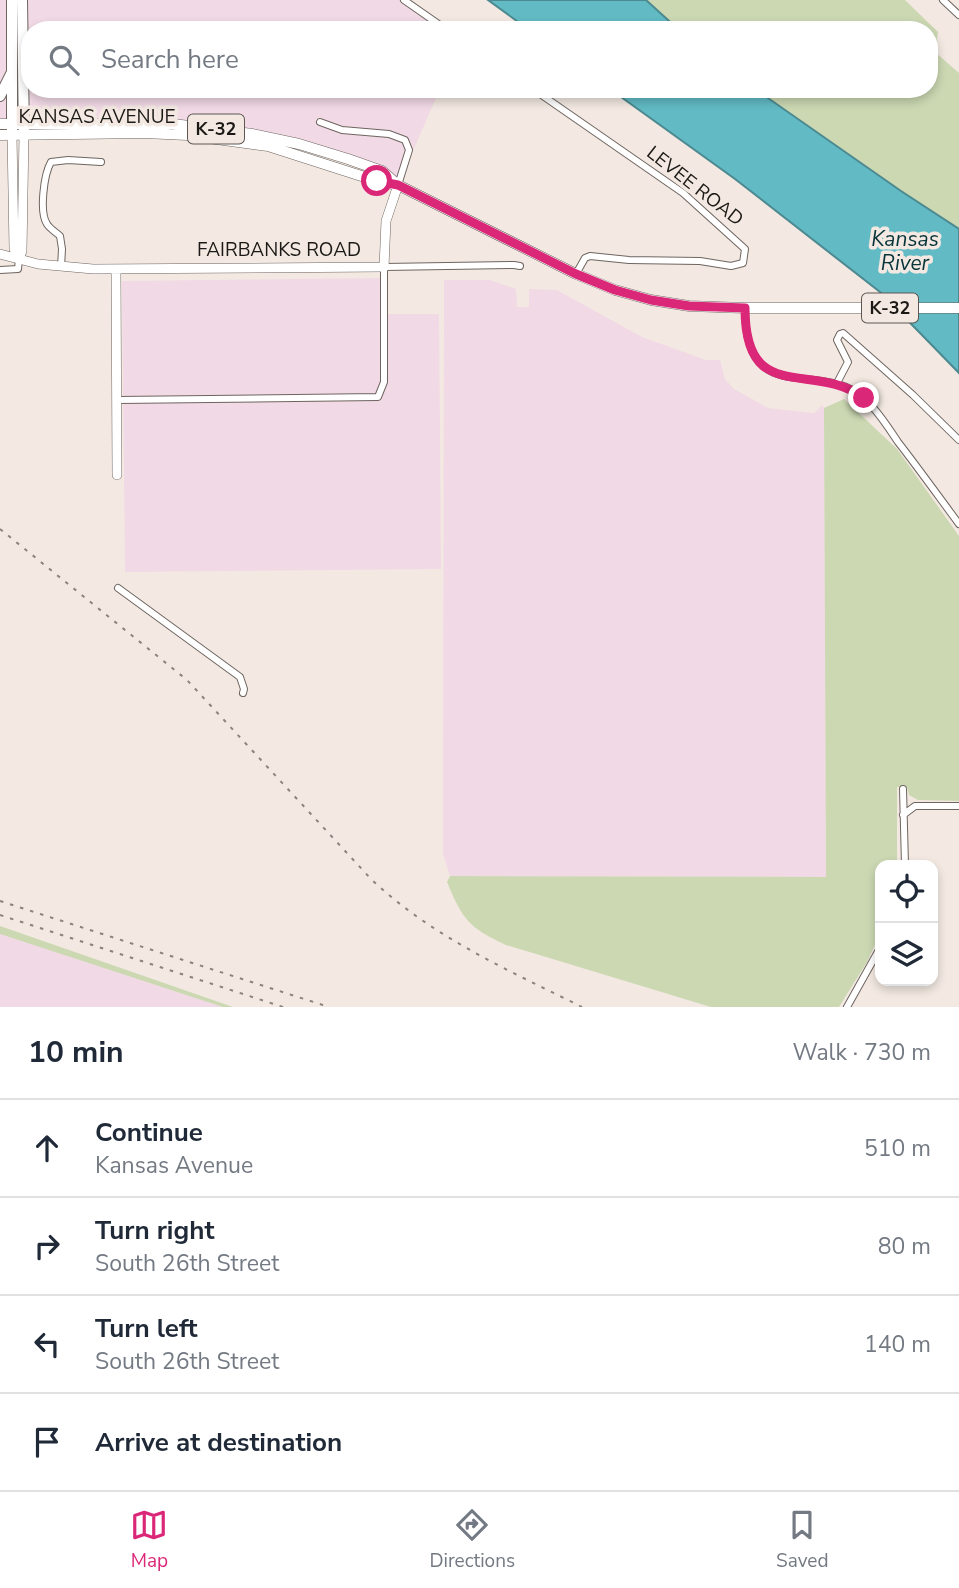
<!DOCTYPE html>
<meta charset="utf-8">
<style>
body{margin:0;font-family:"Nunito Sans",sans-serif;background:#f6f6f7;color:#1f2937}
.controls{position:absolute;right:21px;bottom:21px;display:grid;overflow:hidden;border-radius:14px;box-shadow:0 4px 10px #0003}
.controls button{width:63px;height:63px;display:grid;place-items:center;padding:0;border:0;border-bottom:2px solid #e0e1e3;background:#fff;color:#1f2937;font:35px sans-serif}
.stop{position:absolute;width:21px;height:21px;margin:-16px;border:5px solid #db2777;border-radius:50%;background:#fff}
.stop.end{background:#db2777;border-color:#fff;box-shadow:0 2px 7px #0008}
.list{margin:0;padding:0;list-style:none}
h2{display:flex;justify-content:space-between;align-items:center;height:91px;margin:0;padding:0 28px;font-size:30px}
h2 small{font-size:23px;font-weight:400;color:#747a83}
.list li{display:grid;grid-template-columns:46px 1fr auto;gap:21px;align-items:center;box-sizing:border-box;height:98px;padding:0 28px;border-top:2px solid #e0e1e3}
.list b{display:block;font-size:26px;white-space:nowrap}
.list p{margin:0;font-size:23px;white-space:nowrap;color:#747a83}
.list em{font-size:23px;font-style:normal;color:#747a83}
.icon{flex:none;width:38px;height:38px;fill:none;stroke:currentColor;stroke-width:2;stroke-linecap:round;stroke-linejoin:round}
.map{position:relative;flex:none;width:959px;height:1007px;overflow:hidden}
.search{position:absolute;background:#fff;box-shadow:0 4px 10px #0003;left:21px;right:21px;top:21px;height:77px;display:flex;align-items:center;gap:18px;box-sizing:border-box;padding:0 24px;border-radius:28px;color:#747a83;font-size:26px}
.sheet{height:483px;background:#fff}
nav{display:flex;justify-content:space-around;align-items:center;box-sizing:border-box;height:98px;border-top:2px solid #e0e1e3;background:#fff;font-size:19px;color:#747a83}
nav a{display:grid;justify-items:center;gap:4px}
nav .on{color:#db2777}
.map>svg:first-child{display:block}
.industrial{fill:#f1d9e5}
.green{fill:#cbd8b2}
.water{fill:#61bac4;stroke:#4c8990;stroke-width:2}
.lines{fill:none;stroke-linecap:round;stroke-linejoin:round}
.street-casing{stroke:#6e6560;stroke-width:8}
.secondary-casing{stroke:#6e6560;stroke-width:10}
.primary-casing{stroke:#6e6560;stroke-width:11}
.highway-casing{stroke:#6e6560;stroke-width:12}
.street{stroke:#fff;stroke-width:6}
.secondary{stroke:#fff;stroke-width:9}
.primary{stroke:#fff;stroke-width:10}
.highway{stroke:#fff;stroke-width:10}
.rail{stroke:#8a837e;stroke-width:2;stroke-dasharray:3.5 7;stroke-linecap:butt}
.route{stroke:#db2777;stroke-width:9}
.labels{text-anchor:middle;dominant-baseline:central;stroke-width:7;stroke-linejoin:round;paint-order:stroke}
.shield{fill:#f3e9e2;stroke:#5c5752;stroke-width:2}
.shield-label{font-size:18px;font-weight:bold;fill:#1b1815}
.street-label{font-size:19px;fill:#1b1815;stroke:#f3e9e2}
.water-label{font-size:21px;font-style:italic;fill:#073439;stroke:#f3e9e2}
</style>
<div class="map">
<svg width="959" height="1007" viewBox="0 0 959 1007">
<rect width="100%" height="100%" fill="#f3e9e2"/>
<path class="industrial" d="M0 0H404L447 30H30V89H440L398 185 348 159 211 128 0 123Z
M386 278V314H439L441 569 125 572 122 281Z
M444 280H490L516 289 517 307H529V289L557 290 642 337 706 360H720L725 379 734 389 768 408 814 413 822 405 824 408 826 877 450 876 443 854Z
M0 934 223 1007H0Z"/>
<path class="green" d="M646 0H905L938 32 935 52 959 73V229L901 191 755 89H929V30H679Z
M844 399 897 449 959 536V801L918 800 909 795 907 787H897V865H880V934L867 962 839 1007H711L506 945C468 927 463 920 447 882L450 876 826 877 824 408Z
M0 926 233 1007H223L0 934Z"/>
<path class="water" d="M488 0H646L679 30H529Z
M610 89H755L901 191 959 229V373L880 292 735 179Z"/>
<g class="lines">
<g class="street-casing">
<path id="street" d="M404 0 447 30
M943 0 959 15
M533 89 683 193 745 249 743 263 731 266 700 261 629 260 590 256 585 258 576 274
M320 122 342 130 389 134 405 140 409 150 398 185
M61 267 62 249 60 236C56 232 50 229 47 224 39 212 44 174 51 162L68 160 101 162
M0 270 18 269 19 259
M745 308C745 412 820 357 865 399 878 411 888 427 898 442 919 469 939 497 959 524
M837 383 848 362 837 340 840 334 843 333 913 395 959 440
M118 400 378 397 384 382V267L514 265 520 266
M118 588 240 677 244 689 243 693
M903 789 905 865
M903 815 915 806H959
M847 1007 880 948"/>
</g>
<g class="secondary-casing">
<path id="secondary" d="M12 135 14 249 19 259
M0 254 38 264 93 269 384 267 386 221 398 185
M19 259 22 251 24 134
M116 269 117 475"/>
</g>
<g class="primary-casing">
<path id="primary" d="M0 124H173L252 134 299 144 348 159 382 171 398 185 576 274 615 290 651 300 689 306 745 308H959
M0 135 145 133 187 135 268 146 377 181 398 185"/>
</g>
<g class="highway-casing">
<path id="highway" d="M12 0V135
M22 0 24 134
M0 96 11 74"/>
</g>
<use href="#street" class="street"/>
<use href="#secondary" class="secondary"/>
<use href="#primary" class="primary"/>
<use href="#highway" class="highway"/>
<path class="rail" d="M0 529 187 680 371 879C432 937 508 970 582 1007
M0 901 329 1007
M0 915 283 1007"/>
</g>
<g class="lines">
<path class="route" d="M377 181 398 185 576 274 615 290 651 300 689 306 745 308C745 407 813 360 864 398"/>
</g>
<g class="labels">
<g class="shield">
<rect x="188" y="114.5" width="56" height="29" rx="5"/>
<rect x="862" y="293.5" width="56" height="29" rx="5"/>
</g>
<g class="shield-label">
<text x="216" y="129">K-32</text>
<text x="890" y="308">K-32</text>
</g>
<g class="street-label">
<text x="97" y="117">KANSAS AVENUE</text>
<text transform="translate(695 186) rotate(38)">LEVEE ROAD</text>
<text x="279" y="250">FAIRBANKS ROAD</text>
</g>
<g class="water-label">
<text x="905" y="239">Kansas<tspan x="905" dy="24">River</tspan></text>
</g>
</g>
</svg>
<div class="controls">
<button><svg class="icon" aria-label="locate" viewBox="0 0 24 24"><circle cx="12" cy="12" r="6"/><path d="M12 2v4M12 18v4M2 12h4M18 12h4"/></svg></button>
<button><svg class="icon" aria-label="layers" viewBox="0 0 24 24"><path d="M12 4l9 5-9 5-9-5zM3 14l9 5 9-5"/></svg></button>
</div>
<div class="stop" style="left:377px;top:181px"></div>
<div class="stop end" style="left:864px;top:398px"></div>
<div class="search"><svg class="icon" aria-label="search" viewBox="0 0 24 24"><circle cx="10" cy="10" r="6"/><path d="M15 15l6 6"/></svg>Search here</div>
</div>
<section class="sheet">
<h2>10 min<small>Walk · 730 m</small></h2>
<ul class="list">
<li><svg class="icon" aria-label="ahead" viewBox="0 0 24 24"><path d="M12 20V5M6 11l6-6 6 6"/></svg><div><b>Continue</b><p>Kansas Avenue</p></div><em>510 m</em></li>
<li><svg class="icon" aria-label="right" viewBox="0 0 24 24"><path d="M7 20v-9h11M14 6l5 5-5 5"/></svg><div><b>Turn right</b><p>South 26th Street</p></div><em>80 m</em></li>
<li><svg class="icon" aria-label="left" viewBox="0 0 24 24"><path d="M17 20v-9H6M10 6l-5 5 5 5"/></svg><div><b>Turn left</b><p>South 26th Street</p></div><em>140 m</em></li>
<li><svg class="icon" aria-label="arrive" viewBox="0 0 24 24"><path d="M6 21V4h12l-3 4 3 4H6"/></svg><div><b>Arrive at destination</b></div></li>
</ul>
</section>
<nav>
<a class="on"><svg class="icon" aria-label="map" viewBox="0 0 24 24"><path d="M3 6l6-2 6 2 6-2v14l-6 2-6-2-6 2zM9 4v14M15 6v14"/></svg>Map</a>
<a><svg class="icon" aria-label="directions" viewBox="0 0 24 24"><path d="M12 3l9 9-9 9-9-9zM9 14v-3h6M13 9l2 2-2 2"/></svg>Directions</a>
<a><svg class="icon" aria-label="saved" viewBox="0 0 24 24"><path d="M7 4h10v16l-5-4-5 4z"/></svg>Saved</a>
</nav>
